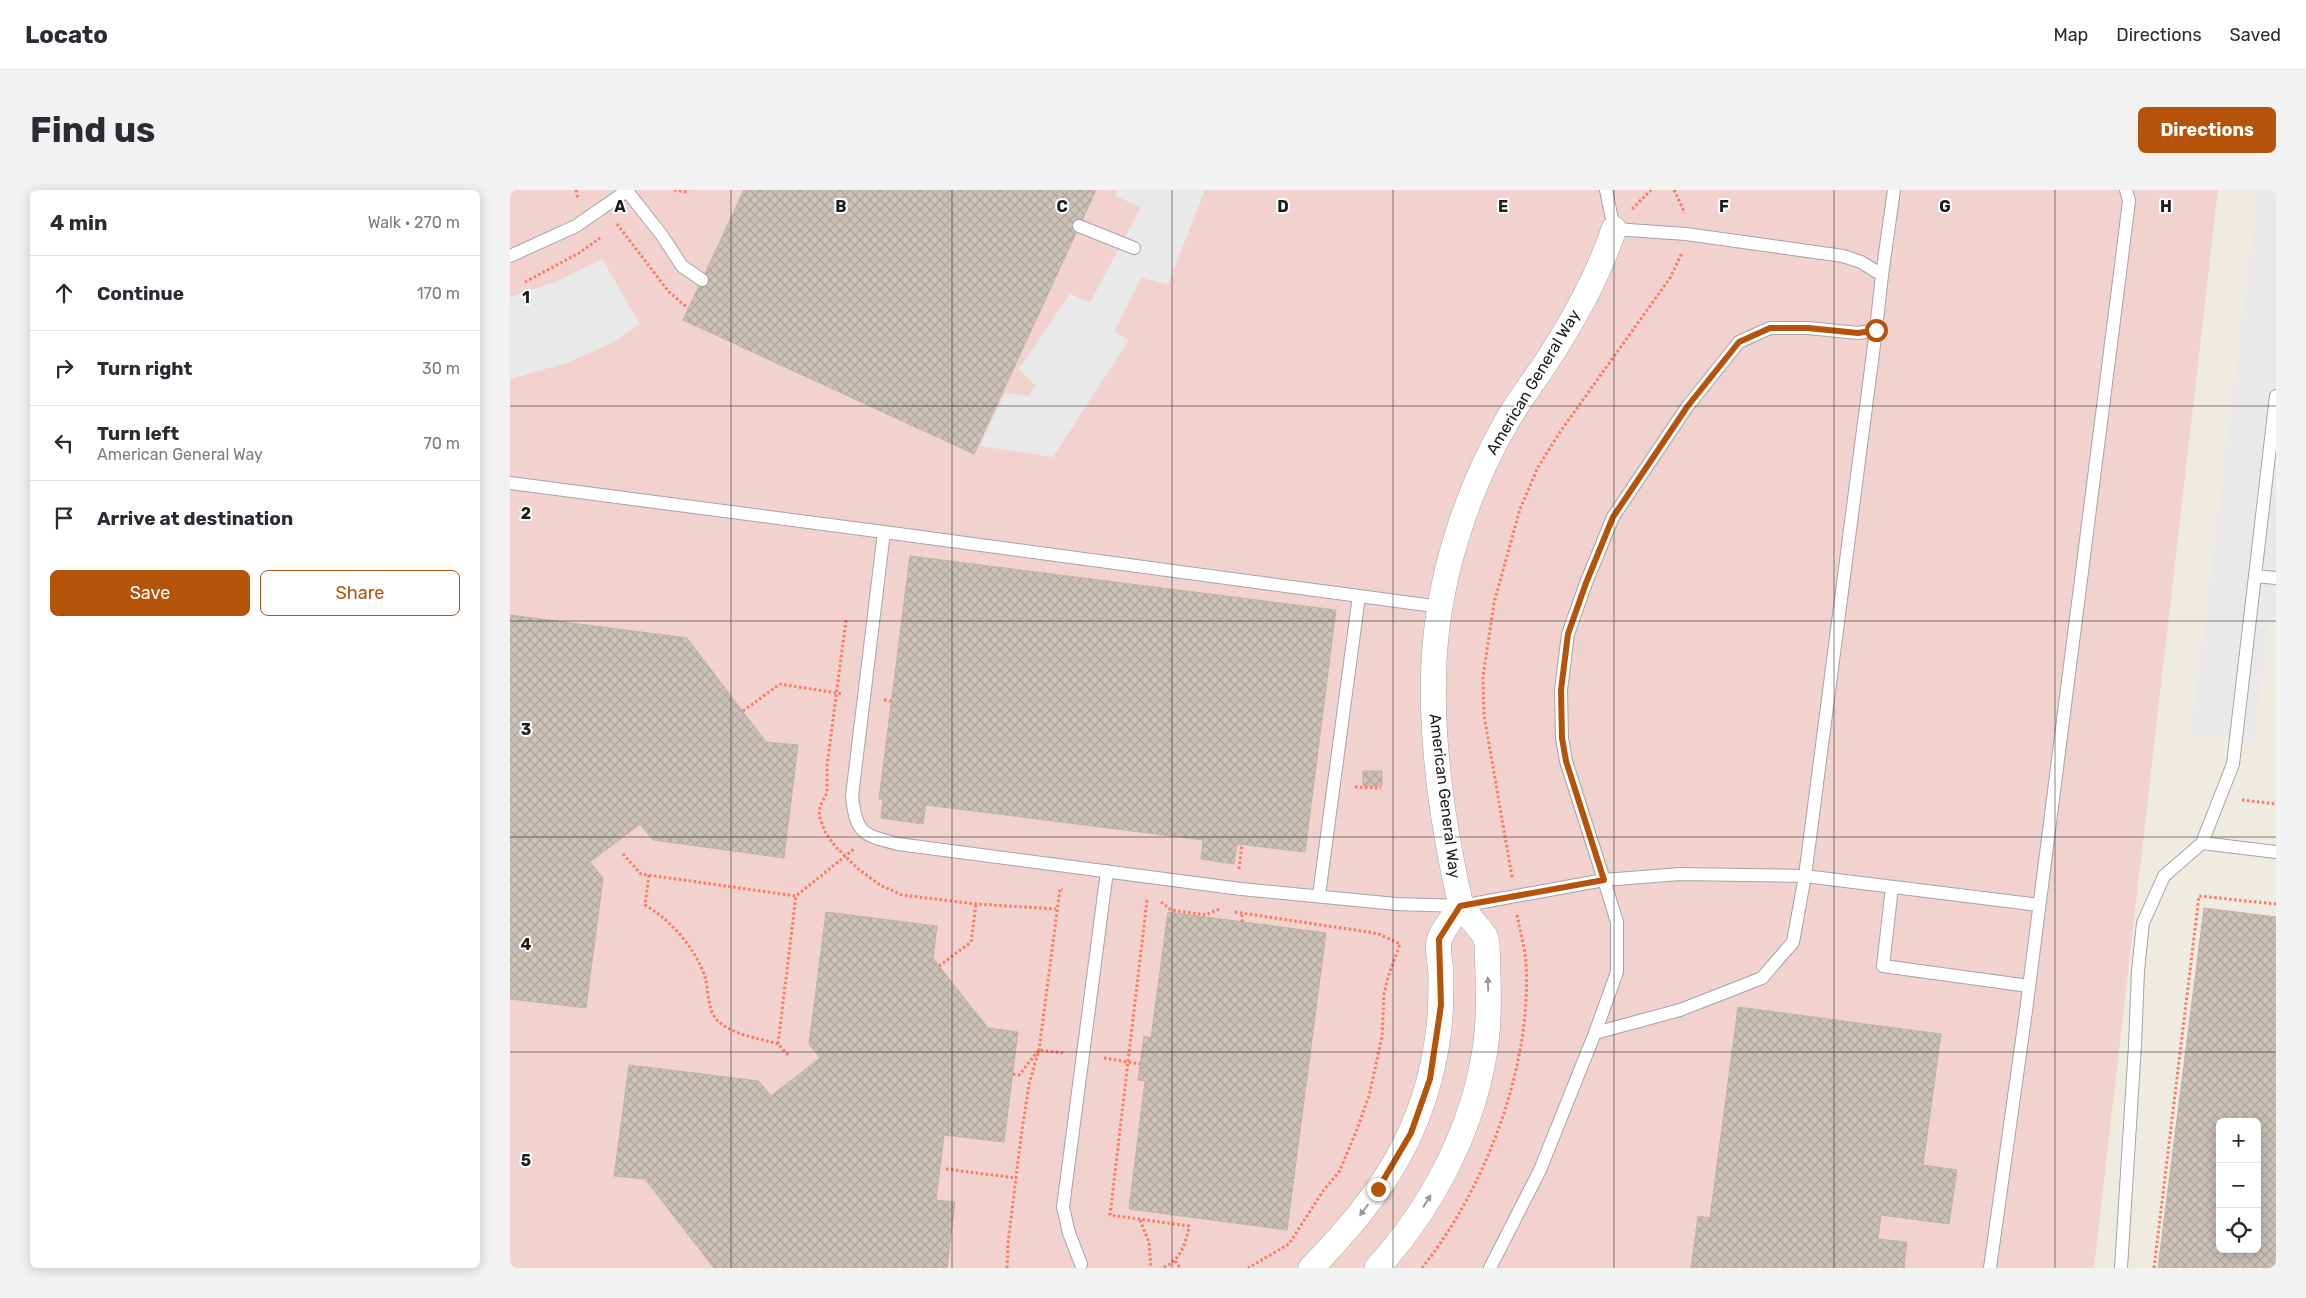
<!DOCTYPE html>
<meta charset="utf-8">
<style>
body{margin:0;font-family:Rubik,sans-serif;background:#f2f2f3;color:#2b2b33}
.controls{position:absolute;right:15px;bottom:15px;display:grid;overflow:hidden;border-radius:8px;box-shadow:0 2px 12px #0003}
.controls button{width:45px;height:45px;display:grid;place-items:center;padding:0;border:0;border-bottom:1px solid #e1e1e2;background:#fff;color:#2b2b33;font:25px sans-serif}
.stop{position:absolute;width:15px;height:15px;margin:-11px;border:4px solid #b45309;border-radius:50%;background:#fff}
.stop.end{background:#b45309;border-color:#fff;box-shadow:0 1px 5px #0008}
.list{margin:0;padding:0;list-style:none}
h2{display:flex;justify-content:space-between;align-items:center;height:65px;margin:0;padding:0 20px;font-size:21px}
h2 small{font-size:16px;font-weight:400;color:#7c7c81}
.list li{display:grid;grid-template-columns:32px 1fr auto;gap:15px;align-items:center;box-sizing:border-box;height:75px;padding:0 20px;border-top:1px solid #e1e1e2}
.list b{display:block;font-size:19px;white-space:nowrap}
.list p{margin:0;font-size:16px;white-space:nowrap;color:#7c7c81}
.list em{font-size:16px;font-style:normal;color:#7c7c81}
.actions{display:flex;gap:10px;padding:15px 20px}
.actions a{flex:1;padding:11px 0;border:1px solid #b45309;border-radius:8px;text-align:center;font-size:18px;color:#b45309}
.actions .main{background:#b45309;color:#fff}
.icon{flex:none;width:28px;height:28px;fill:none;stroke:currentColor;stroke-width:2;stroke-linecap:round;stroke-linejoin:round}
.map{position:relative;flex:none;width:1766px;height:1078px;overflow:hidden;border-radius:8px}
header{display:flex;align-items:center;gap:30px;box-sizing:border-box;height:70px;padding:0 25px;background:#fff;border-bottom:1px solid #e1e1e2}
header strong{font-size:24px}
nav{display:flex;gap:28px;margin-inline-start:auto;font-size:18px}
.intro{display:flex;align-items:center;justify-content:space-between;box-sizing:border-box;height:120px;padding:0 30px}
h1{margin:0;font-size:35px}
.button{padding:12px 22px;border-radius:8px;background:#b45309;color:#fff;font-size:18px;font-weight:700}
main{display:flex;gap:30px;padding:0 30px}
aside{flex:1;background:#fff;border-radius:8px;box-shadow:0 2px 12px #0003}
.map>svg:first-child{display:block}
.commercial{fill:#f2d2cf}
.parking{fill:#e9e9e9}
.building{fill:url(#building-cross-hatch);stroke:#c2b2a3;fill-rule:evenodd}
.lines{fill:none;stroke-linecap:round;stroke-linejoin:round}
.lane-casing{stroke:#a4a4a4;stroke-width:14}
.street-casing{stroke:#a4a4a4;stroke-width:26}
.path{stroke:#ff7963;stroke-width:3;stroke-dasharray:2.5 2.5;stroke-linecap:butt}
.lane{stroke:#fff;stroke-width:12}
.street{stroke:#fff;stroke-width:25}
.oneway{fill:#999}
.route{stroke:#b45309;stroke-width:6}
.grid{fill:none;stroke:#1d1d1d;stroke-width:1;stroke-opacity:0.55}
.labels{text-anchor:middle;dominant-baseline:central;stroke-width:4;stroke-linejoin:round;paint-order:stroke}
.street-label{font-size:16px;fill:#1d1d1d;stroke:#fff}
.grid-label{font-size:16px;text-anchor:middle;font-weight:bold;fill:#1d1d1d;stroke:#fff;stroke-width:4;stroke-linejoin:round;paint-order:stroke}
</style>
<header>
<strong>Locato</strong>
<nav><a>Map</a><a>Directions</a><a>Saved</a></nav>
</header>
<div class="intro"><h1>Find us</h1><a class="button">Directions</a></div>
<main>
<aside>
<h2>4 min<small>Walk · 270 m</small></h2>
<ul class="list">
<li><svg class="icon" aria-label="ahead" viewBox="0 0 24 24"><path d="M12 20V5M6 11l6-6 6 6"/></svg><div><b>Continue</b></div><em>170 m</em></li>
<li><svg class="icon" aria-label="right" viewBox="0 0 24 24"><path d="M7 20v-9h11M14 6l5 5-5 5"/></svg><div><b>Turn right</b></div><em>30 m</em></li>
<li><svg class="icon" aria-label="left" viewBox="0 0 24 24"><path d="M17 20v-9H6M10 6l-5 5 5 5"/></svg><div><b>Turn left</b><p>American General Way</p></div><em>70 m</em></li>
<li><svg class="icon" aria-label="arrive" viewBox="0 0 24 24"><path d="M6 21V4h12l-3 4 3 4H6"/></svg><div><b>Arrive at destination</b></div></li>
</ul>
<div class="actions"><a class="main">Save</a><a>Share</a></div>
</aside>
<div class="map">
<svg width="1766" height="1078" viewBox="0 0 1766 1078">
<defs>
<pattern id="building-cross-hatch" width="8" height="8" patternUnits="userSpaceOnUse" patternTransform="scale(1.25)"><rect width="8" height="8" fill="#cbc1b7"/><path d="M0 0l8 8M0 8l8-8" fill="none" stroke="#aea59d"/></pattern>
</defs>
<rect width="100%" height="100%" fill="#efebe1"/>
<path class="commercial" d="M0 0H1708L1584 1078H0Z"/>
<path class="parking" d="M607 0H695L658 94 631 88 604 142 619 150 543 267 470 256 495 203 519 206 525 195 509 179 560 104 580 113 631 17 605 6Z
M1748 0H1766V428L1759 427 1744 552 1681 544Z
M92 69 130 134 102 153 56 173 0 189V107L45 92Z"/>
<path class="building" d="M234 0H586L464 264 173 130Z
M400 366 826 420 795 662 727 654 724 674 691 669 693 650 416 615 413 634 371 628 373 609H369Z
M0 425 177 448 256 552 288 555 274 668 143 650 130 634 80 672 93 688 76 818 0 809Z
M853 581H872V596H853Z
M1694 718 1766 727V1078H1648ZM1710 932H1747V1059H1710Z
M316 722 427 736 423 768 429 776 478 838 508 842 494 952 434 945 426 1010 445 1012 437 1078H204L135 989 104 986 119 875 249 891 261 906 310 868 299 854Z
M658 722 816 743 777 1040 619 1019 635 891 628 890 634 846 641 848Z
M1228 817 1431 844 1413 975 1447 980 1439 1034 1371 1025 1368 1049 1397 1052 1394 1078H1181L1188 1026 1200 1028Z"/>
<g class="lines">
<g class="lane-casing">
<path id="lane" d="M117 1 151 44 172 76 192 90
M569 36 624 58
M0 66 66 36 118 0
M1372 85 1384 0
M0 293 374 342
M1745 386 1766 388
M931 417 374 342 342 606C346 644 353 645 388 654L731 699 886 714 951 716 1094 690 1056 571 1052 548 1051 500 1058 444 1076 393 1103 327 1177 217 1229 152 1260 138H1298L1348 143 1366 140 1372 85 1351 72 1333 66 1176 44 1104 39 1096 0
M1692 653 1723 574 1766 206
M1382 697 1373 776 1519 796
M809 705 849 406
M1085 843 1170 820 1252 788 1283 752 1295 686 1529 715
M571 1074 559 1043 553 1017 597 681
M980 1078 1030 980 1085 843 1107 782V732L1094 690 1170 684 1295 686 1366 140
M1480 1078 1516 821 1609 91 1619 11 1616 0
M1611 1078 1625 855 1628 781 1633 733 1654 686 1692 653 1766 662"/>
</g>
<g class="street-casing">
<path id="street" d="M801 1078C871 1007 917 940 929 838 931 821 931 803 931 785 931 775 926 757 930 748 935 736 944 726 951 716 933 637 920 553 924 472 928 389 956 302 997 231 1009 210 1024 191 1037 171 1064 130 1088 86 1104 39
M867 1078C919 1021 959 947 973 871 981 832 978 792 977 753L975 746 951 716"/>
</g>
<path class="path" d="M66 0 68 9
M164 0 177 2 178 0
M1164 0 1175 23
M1122 19 1141 0
M107 34 159 102 178 118
M15 92 69 63 90 48
M336 430 317 576V603L310 616 309 625 315 642 325 656 347 678 370 695 392 705 466 714 546 719
M374 510 381 511
M233 521 270 494 333 504
M845 597 871 598
M1732 610 1766 614
M113 664 131 684 286 706 344 659
M729 679 732 654
M139 685 135 715C161 730 186 759 195 787 199 801 197 821 208 831 223 845 248 848 268 854
M1002 687 974 525 973 487 984 413 1010 319 1028 277 1050 242 1160 88 1172 63
M637 710 600 1025 679 1036C676 1054 670 1072 651 1078
M651 712 661 720 696 725 709 719
M725 722 858 742 869 744 890 754 878 787 874 804 872 847 859 906 846 942 829 982 813 1001 779 1054 738 1078
M732 732V723
M429 776 461 752 466 714
M278 865 268 854 286 706
M594 868 630 874
M503 884 509 885 529 860 553 863
M436 979 506 988
M630 1030 639 1052 641 1078
M665 1071 670 1078
M497 1078 498 1053 511 947 519 894 529 860 550 699H553
M912 1078C975 999 1022 877 1016 774 1015 758 1010 741 1007 725
M1644 1078 1689 706 1766 714"/>
<use href="#lane" class="lane"/>
<use href="#street" class="street"/>
</g>
<defs><path id="oneway-solid" d="M-6-.8H1V-3.2L6.5 0L1 3.2V.8H-6Z" transform="scale(1.25)"/></defs>
<g class="oneway">
<use href="#oneway-solid" transform="translate(978 794) rotate(-92)"/>
<use href="#oneway-solid" transform="translate(917 1011) rotate(-58)"/>
<use href="#oneway-solid" transform="translate(854 1020) rotate(127)"/>
</g>
<g class="lines">
<path class="route" d="M868 999 901 943 920 889 931 815 929 749 950 716 1094 690 1056 571 1052 548 1051 500 1058 444 1076 393 1103 327 1177 217 1229 152 1260 138H1298L1348 143 1366 140"/>
</g>
<path class="grid" d="M221 0V1078M442 0V1078M662 0V1078M883 0V1078M1104 0V1078M1324 0V1078M1545 0V1078M0 216H1766M0 431H1766M0 647H1766M0 862H1766"/>
<g class="labels">
<g class="street-label">
<text transform="translate(1023 192) rotate(-59)">American General Way</text>
<text transform="translate(935 606) rotate(83)">American General Way</text>
</g>
</g>
<g class="grid-label">
<text x="110" y="22">A</text>
<text x="331" y="22">B</text>
<text x="552" y="22">C</text>
<text x="773" y="22">D</text>
<text x="993" y="22">E</text>
<text x="1214" y="22">F</text>
<text x="1435" y="22">G</text>
<text x="1656" y="22">H</text>
<text x="16" y="113">1</text>
<text x="16" y="329">2</text>
<text x="16" y="545">3</text>
<text x="16" y="760">4</text>
<text x="16" y="976">5</text>
</g>
</svg>
<div class="controls">
<button>+</button>
<button>−</button>
<button><svg class="icon" aria-label="locate" viewBox="0 0 24 24"><circle cx="12" cy="12" r="6"/><path d="M12 2v4M12 18v4M2 12h4M18 12h4"/></svg></button>
</div>
<div class="stop" style="left:1366px;top:140px"></div>
<div class="stop end" style="left:868px;top:999px"></div>
</div>
</main>
